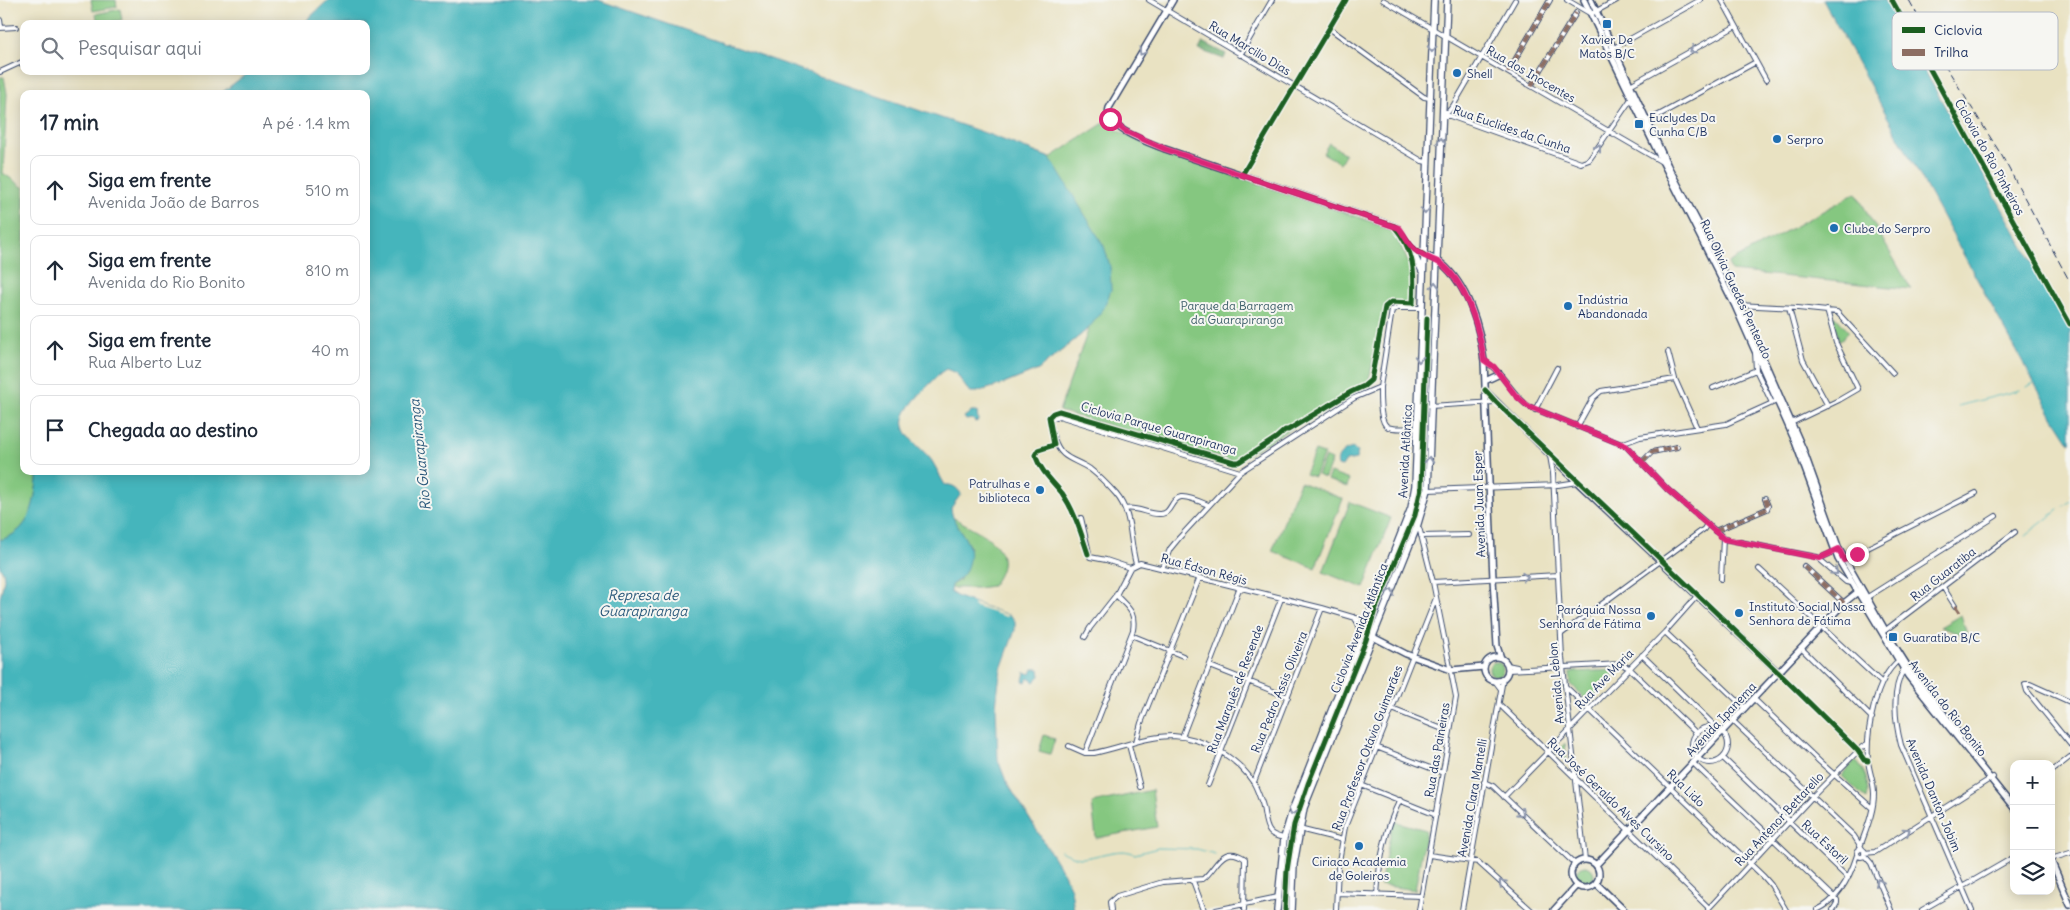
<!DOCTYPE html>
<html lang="pt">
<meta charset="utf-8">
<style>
body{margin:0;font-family:Delius,sans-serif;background:#f6f6f7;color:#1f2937}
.controls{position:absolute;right:15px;bottom:15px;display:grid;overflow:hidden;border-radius:10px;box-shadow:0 2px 12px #0003}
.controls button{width:45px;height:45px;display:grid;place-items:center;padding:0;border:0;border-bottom:1px solid #e0e1e3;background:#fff;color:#1f2937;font:25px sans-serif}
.stop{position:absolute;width:15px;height:15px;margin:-11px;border:4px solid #db2777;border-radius:50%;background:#fff}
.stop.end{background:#db2777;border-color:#fff;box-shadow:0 1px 5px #0008}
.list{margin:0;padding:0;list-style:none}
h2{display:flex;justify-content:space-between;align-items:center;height:65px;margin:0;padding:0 20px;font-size:21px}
h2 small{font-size:16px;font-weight:400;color:#747a83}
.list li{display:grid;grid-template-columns:32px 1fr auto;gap:15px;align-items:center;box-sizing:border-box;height:70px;margin:0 10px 10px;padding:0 10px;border:1px solid #e0e1e3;border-radius:10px}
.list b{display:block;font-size:19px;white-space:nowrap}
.list p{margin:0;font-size:16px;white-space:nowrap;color:#747a83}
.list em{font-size:16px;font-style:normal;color:#747a83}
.icon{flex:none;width:28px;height:28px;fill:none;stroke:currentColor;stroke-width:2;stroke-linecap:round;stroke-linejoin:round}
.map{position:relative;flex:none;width:2070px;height:910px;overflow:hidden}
.search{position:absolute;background:#fff;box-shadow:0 2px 12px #0003;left:20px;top:20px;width:350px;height:55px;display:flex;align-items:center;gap:12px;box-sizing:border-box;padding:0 18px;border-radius:10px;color:#747a83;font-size:19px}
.panel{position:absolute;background:#fff;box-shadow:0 2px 12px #0003;left:20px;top:90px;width:350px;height:385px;border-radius:10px}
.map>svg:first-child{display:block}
.green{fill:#85c780;stroke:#507b6f}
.forest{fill:#6cac6e;stroke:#446e66}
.water{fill:#45b5bc;stroke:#30728d}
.pier{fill:#e9e2c2}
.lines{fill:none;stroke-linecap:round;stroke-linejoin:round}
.stream{stroke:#45b5bc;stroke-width:1}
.street-casing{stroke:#3a4a6d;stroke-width:6}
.secondary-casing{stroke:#3a4a6d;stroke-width:8}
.primary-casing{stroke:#3a4a6d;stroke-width:8}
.street{stroke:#fff;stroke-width:4}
.secondary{stroke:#fff;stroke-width:5}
.primary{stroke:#fff;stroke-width:5.5}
.rail{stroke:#1b2f5e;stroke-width:1;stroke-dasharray:8 4;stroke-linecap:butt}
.quiet{stroke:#8d6e63;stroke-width:4;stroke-dasharray:8 4;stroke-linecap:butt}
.cycleway-casing{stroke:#f6f6f2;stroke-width:8}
.cycleway{stroke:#1b5e20;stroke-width:5}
.oneway{stroke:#8d97ae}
.route{stroke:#db2777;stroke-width:6}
.poi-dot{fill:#1f6fb2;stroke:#f6f6f2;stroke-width:2}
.labels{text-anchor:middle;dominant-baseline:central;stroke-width:4;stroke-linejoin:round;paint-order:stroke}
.poi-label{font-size:12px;fill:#1b2f5e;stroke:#f6f6f2;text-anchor:start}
.street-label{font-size:12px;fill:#1b2f5e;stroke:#f6f6f2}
.park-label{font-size:12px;fill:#3b5d68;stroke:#f6f6f2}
.water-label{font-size:14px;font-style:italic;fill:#28577a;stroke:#f6f6f2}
.key{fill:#f6f6f2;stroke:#b4bac6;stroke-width:1}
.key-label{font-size:14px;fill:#1b2f5e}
</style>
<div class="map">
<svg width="2070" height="910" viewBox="0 0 2070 910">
<rect width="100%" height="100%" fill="#f6f6f2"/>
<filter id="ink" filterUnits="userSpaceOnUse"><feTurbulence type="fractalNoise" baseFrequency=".02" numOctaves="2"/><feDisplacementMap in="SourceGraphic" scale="10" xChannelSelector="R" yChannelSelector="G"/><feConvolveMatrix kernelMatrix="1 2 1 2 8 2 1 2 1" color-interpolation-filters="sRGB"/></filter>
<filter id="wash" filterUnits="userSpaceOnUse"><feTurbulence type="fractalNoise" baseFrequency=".0096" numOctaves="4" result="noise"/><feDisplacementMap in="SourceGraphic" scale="20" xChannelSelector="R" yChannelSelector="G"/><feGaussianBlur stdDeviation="1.12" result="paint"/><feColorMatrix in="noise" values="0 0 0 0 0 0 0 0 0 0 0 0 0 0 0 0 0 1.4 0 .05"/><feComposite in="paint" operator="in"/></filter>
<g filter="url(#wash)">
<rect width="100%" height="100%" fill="#e9e2c2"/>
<path class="green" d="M91 0H116L117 7 93 11Z
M120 9 122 20 98 24 96 14Z
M0 77H4L7 94 3 173 24 188V471H38C35 500 33 531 0 540Z
M1104 123 1140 142 1172 154 1393 229 1415 277 1413 303 1387 304 1368 383 1234 462 1059 411 1089 328 1038 370 1006 383 977 392 983 387 1027 149 1050 158Z
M1329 143 1345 154 1340 163 1323 153Z
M1856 193 1911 289 1731 271 1728 263Z
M1833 316H1835L1849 332 1839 341Z
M1315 451 1324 454 1314 477 1305 474Z
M1325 457 1332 460 1325 478 1317 475Z
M1330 473 1349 480 1347 487 1327 480Z
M1300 482 1343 499 1315 568 1272 551Z
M1350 502 1391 518 1364 588 1323 572Z
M952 517C980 533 1022 547 992 586L978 588H950L951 585 960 580 970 547Z
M1961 615 1968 637 1940 627Z
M1489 669a7 7 0 1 1 14 0a7 7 0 1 1-14 0Z
M1619 670 1588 702 1571 684 1570 672Z
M1044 735 1055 739 1050 754 1039 751Z
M1565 743 1567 763 1556 752Z
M1855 760C1866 772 1870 783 1866 799L1842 776Z
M1152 790 1157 827 1096 838 1092 803Z
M1393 821 1426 830 1415 890 1380 885Z
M1576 875a9 9 0 1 1 18 0a9 9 0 1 1-18 0Z"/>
<path class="forest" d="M1203 42 1226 54 1224 59 1199 50Z"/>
<path class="water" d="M328 0H598L985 133 1050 158 1104 246 1110 266 1111 290 1104 308 1089 328 1038 370 1006 383 977 392H971L967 389 956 373 946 369 940 373C930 385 915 397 907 411 894 433 921 445 932 461 937 469 940 477 945 485 952 484 958 488 961 494L951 508C953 531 976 539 968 564 965 575 961 578 951 585L950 592 958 597 1011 616 1015 621V630L1001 669 998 688 996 707 998 760 1006 781 1064 874 1071 889 1074 910H0V599L4 579 3 572 0 567V540C33 531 35 500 38 471H366V94H220L250 71H366V24H303Z
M1823 0H1885L2070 329V443L2052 415Z
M971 412H977L978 421 975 422 972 419 966 420 964 417Z
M1353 448 1358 452 1356 459 1346 461 1342 467 1338 466C1335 456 1344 450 1353 448Z
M1033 669H1039L1040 676 1034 682 1028 678 1026 682 1023 681 1025 672 1031 674Z"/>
<path class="pier" d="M974 603 1008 615 1007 617 973 606Z"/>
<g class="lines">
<path class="stream" d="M2027 387 2035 382
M1958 406 2020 390
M2064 506 2070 501
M2026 535 2058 510
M1061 851C1067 854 1074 857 1080 858 1097 858 1119 846 1135 854L1158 848 1197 849 1215 854"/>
</g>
</g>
<g filter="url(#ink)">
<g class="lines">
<g class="street-casing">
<path id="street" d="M1149 0 1422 161 1427 162
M1383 0 1662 162
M1567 0 1591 14 1617 0
M1722 0 1766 80
M0 20 1 27
M0 28 16 27
M1329 28 1424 97 1430 98
M1612 49 1700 0
M1240 55 1272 0
M0 72 24 61
M1508 72 1550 0
M1630 85 1736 26
M1531 86 1576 13
M1442 112H1448L1453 106 1515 0
M1442 116H1450L1581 163 1589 160 1594 153 1631 99
M1646 122 1756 62
M1242 175 1346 0
M1738 305 1798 308 1837 312 1893 373
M1789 308 1803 360 1828 406
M1668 352 1675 379
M1755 352 1756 370 1772 403
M1484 361C1502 371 1511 393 1528 406L1626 446 1668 490 1725 539 1817 557 1846 582 1852 583
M1380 387C1380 396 1379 423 1388 427 1395 430 1408 428 1417 428
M1713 388 1756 370
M1430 406 1495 402
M1535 410 1557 368
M1791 423 1839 400 1858 389 1836 343 1827 310
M1577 427 1593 398 1601 391 1675 379 1697 428
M1621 444 1640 437 1726 424 1779 400
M1550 456 1553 473 1562 658 1585 860
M1642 462 1652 452 1677 447
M1428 490 1558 485 1577 482
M1125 509C1137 506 1148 515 1160 514 1172 514 1170 499 1181 497 1189 496 1201 502 1208 505
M1411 509 1414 519 1420 531 1433 582 1456 697 1419 910
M1081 518 1090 557 1106 560 1130 568
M1715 531 1767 509 1768 506 1765 499
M1421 536 1469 535
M1820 558 1836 551
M1844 560 1976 493
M1136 564C1129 540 1133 514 1116 494 1108 485 1099 476 1090 469 1073 458 1061 460 1054 438 1052 431 1050 425 1051 419L1059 416 1240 472
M1804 566 1844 603
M1162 569 1170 549 1179 538 1240 472 1354 398 1380 387 1392 310 1398 308H1421
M1759 569 1882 683
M1721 579 1723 538
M1433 582 1558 575
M1943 587 1955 606
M1866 598 1996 516
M1354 617 1358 623 1361 632
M1665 632 1745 708
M1883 632 2015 532
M1561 634 1704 529 1707 524
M1131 635 1183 656
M1085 637 1090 628 1116 595 1130 568 1140 563 1322 608 1366 621
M1801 648 1872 718
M1642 655 1716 727
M1507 665 1517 667
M1210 666 1288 697
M1904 669C1891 690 1895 722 1901 745L1972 910
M1508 670 1621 664 1629 668 1696 733
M1778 672 1858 751 1864 760 1868 761
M1495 681 1501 689
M1565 686 1764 877 1771 885 1786 910
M1754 699 1820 762 1872 808
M2070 702 2030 684H2025L2027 691 2070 744
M1499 704 1709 908
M1392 709 1450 732
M1733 721 1854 836 1863 850
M1692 745a18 18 0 1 1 36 0a18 18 0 1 1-36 0Z
M1182 737 1239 589
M1136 742 1141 723 1199 579
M1129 745 1140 787
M1069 746 1085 753H1094C1120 748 1146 736 1173 736 1202 737 1237 757 1253 782 1257 788 1259 796 1262 803 1265 811 1264 825 1270 832 1273 836 1279 837 1284 838
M1376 747 1443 773
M1085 753 1133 630C1136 611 1128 608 1116 595
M1723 758 1848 878
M1693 763 1837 900V903L1833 910
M2051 772 2070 757
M1254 782 1322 608
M1484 782 1493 786 1575 864
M1208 785 1281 599
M1361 785 1436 815
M1504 797 1665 632 1697 596
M1299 829 1343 840
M1857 853a4 4 0 1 1 8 0a4 4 0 1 1-8 0Z
M1859 850C1865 832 1874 813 1874 794 1874 782 1869 772 1868 760 1866 731 1875 679 1899 660
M1864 853 1875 852 1993 777
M1429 855 1478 862 1531 910
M1864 855 1871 863 1891 910
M2054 858 2070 853
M1193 881 1204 910
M1337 893 1421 896
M1377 895C1379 862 1385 829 1400 800
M1708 909 1812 797 1862 747 1867 744
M1111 910 1110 902 1117 896 1163 882 1203 879C1217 868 1222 843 1245 859L1244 910
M1216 910 1278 897
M1336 910 1338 867 1345 827 1436 598
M1462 910 1503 679
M1817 910C1839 900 1850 877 1857 855
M1922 910 2014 857"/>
</g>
<g class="secondary-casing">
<path id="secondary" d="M1173 0 1109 108C1103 128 1150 143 1165 149L1394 226C1404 231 1405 242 1414 249 1422 256 1433 256 1441 263 1468 285 1480 327 1484 361L1493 579 1497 646 1501 658
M1584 0 1663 163 1735 306 1794 439 1838 559 1908 676 2014 808
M1591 0 1668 166 1729 281 1803 449 1839 549 1884 628
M1485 381 1500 374
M1485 390 1577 482 1778 672
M1366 621 1373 637 1406 654 1451 670 1484 667
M1891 640 1912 673 1961 736
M1484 669a12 12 0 1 1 24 0a12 12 0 1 1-24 0Z
M1571 874a14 14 0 1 1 28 0a14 14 0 1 1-28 0Z
M2051 860 2070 905
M1596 865 1844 603 1859 591
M1597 884 1624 910
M1554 910 1576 886"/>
</g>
<g class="primary-casing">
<path id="primary" d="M1410 246 1422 271
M1277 910 1284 838 1293 808 1411 508 1415 486 1434 0
M1292 910 1294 864 1304 808 1417 527 1428 490 1447 0"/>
</g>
<use href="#street" class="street"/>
<use href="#secondary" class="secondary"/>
<use href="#primary" class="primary"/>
<path class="rail" d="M1909 0 1945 65 2002 156 2070 282"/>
<path class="quiet" d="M1508 72 1550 0
M1531 86 1576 13
M1642 462 1652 452 1677 447
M1715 531 1767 509 1768 506 1765 499
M1804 566 1844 603
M1955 606 1961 615"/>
<g class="cycleway-casing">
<path id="cycleway" d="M1346 0 1242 175 1394 226C1408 234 1406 247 1424 255
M1892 0 2070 324
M1485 390 1496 402C1616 518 1740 633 1858 751L1864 760 1868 761
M1088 554C1081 533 1075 512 1062 493 1052 481 1040 470 1035 455L1038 450 1054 445 1049 417 1053 413 1059 411 1234 462H1239L1276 438 1285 430H1288L1351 392 1364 386 1371 380 1385 307 1391 302 1413 303C1415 272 1415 251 1394 226
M1285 910 1287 870 1294 825 1308 784 1366 640 1375 610 1415 515 1421 488 1427 318"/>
</g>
<use href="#cycleway" class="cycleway"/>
</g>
<defs><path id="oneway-chevron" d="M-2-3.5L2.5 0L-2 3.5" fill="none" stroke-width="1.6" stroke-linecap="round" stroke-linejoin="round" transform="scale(1.25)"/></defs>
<g class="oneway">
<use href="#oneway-chevron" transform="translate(1432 49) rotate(92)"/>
<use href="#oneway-chevron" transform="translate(1693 50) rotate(151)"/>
<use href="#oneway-chevron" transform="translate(1142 52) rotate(121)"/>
<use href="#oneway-chevron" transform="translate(1441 141) rotate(-88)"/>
<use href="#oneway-chevron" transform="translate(1598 148) rotate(-54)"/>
<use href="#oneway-chevron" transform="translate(1425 211) rotate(92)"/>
<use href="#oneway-chevron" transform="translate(1435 285) rotate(-88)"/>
<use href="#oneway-chevron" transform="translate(1419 359) rotate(93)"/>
<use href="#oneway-chevron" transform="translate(1429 460) rotate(-88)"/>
<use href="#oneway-chevron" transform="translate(1835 572) rotate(42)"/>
<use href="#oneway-chevron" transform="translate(1525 577) rotate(-4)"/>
<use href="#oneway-chevron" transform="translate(1391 592) rotate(-69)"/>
<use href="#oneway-chevron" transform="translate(1292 812) rotate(108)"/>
<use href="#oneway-chevron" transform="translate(1521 813) rotate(43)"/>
<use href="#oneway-chevron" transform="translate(1907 831) rotate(-33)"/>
<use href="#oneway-chevron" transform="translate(1879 882) rotate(-113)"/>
<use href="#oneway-chevron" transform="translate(1502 883) rotate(-137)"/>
</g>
</g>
<g class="lines" filter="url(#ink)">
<path class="route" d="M1110 119 1125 131 1165 149 1399 228C1406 236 1408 246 1418 252 1430 261 1438 258 1450 272 1469 293 1480 333 1484 360L1494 367 1516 396 1528 406 1626 446 1668 490 1724 539 1820 558 1839 549 1844 560 1857 554"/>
</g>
<g class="poi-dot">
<rect x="1602" y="19" width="10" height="10" rx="2.5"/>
<circle cx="1457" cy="73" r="5"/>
<rect x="1634" y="119" width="10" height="10" rx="2.5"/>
<circle cx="1777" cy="139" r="5"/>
<circle cx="1834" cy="228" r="5"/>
<circle cx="1568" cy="306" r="5"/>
<circle cx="1040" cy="490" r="5"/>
<circle cx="1739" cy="613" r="5"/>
<circle cx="1651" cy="616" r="5"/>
<rect x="1888" y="632" width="10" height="10" rx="2.5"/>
<circle cx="1359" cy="846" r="5"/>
</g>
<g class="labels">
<g class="poi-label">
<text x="1607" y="39" text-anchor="middle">Xavier De<tspan x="1607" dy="14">Matos B/C</tspan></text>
<text x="1467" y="73">Shell</text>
<text x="1649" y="117">Euclydes Da<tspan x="1649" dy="14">Cunha C/B</tspan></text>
<text x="1787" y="139">Serpro</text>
<text x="1844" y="228">Clube do Serpro</text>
<text x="1578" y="299">Indústria<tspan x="1578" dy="14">Abandonada</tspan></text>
<text x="1030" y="483" text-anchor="end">Patrulhas e<tspan x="1030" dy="14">biblioteca</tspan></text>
<text x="1749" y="606">Instituto Social Nossa<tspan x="1749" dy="14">Senhora de Fátima</tspan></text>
<text x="1641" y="609" text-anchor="end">Paróquia Nossa<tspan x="1641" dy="14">Senhora de Fátima</tspan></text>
<text x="1903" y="637">Guaratiba B/C</text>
<text x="1359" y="861" text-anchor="middle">Ciriaco Academia<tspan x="1359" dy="14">de Goleiros</tspan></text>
</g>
<g class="street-label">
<text transform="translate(1250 48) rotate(31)">Rua Marcilio Dias</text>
<text transform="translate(1531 74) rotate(30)">Rua dos Inocentes</text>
<text transform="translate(1512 129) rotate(19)">Rua Euclides da Cunha</text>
<text transform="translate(1990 157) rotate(61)">Ciclovia do Rio Pinheiros</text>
<text transform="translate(1736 289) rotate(65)">Rua Olívia Guedes Penteado</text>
<text transform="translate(1159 428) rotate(16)">Ciclovia Parque Guarapiranga</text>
<text transform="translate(1405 451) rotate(-87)">Avenida Atlântica</text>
<text transform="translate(1479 504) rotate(-92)">Avenida Juan Esper</text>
<text transform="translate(1204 569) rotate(15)">Rua Édson Régis</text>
<text transform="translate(1943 574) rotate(-38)">Rua Guaratiba</text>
<text transform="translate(1359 628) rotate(-69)">Ciclovia Avenida Atlântica</text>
<text transform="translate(1604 679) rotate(-46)">Rua Ave Maria</text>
<text transform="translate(1556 683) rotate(-95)">Avenida Leblon</text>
<text transform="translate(1235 689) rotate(-69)">Rua Marquês de Resende</text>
<text transform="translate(1279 692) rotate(-68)">Rua Pedro Assis Oliveira</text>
<text transform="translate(1948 708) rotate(52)">Avenida do Rio Bonito</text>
<text transform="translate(1721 719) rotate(-47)">Avenida Ipanema</text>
<text transform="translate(1367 748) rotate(-69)">Rua Professor Otávio Guimarães</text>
<text transform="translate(1437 750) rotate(-80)">Rua das Paineiras</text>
<text transform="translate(1686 788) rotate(44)">Rua Lido</text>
<text transform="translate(1934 795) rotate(67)">Avenida Danton Jobim</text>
<text transform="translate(1472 798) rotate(-80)">Avenida Clara Mantelli</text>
<text transform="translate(1611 799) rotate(44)">Rua José Geraldo Alves Cursino</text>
<text transform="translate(1779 819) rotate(-47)">Rua Antenor Bettarello</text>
<text transform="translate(1825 842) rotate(43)">Rua Estoril</text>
</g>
<g class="park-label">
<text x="1237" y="305">Parque da Barragem<tspan x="1237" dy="14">da Guarapiranga</tspan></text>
</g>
<g class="water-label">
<text transform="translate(420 455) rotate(-96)">Rio Guarapiranga</text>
<text x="643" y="595">Represa de<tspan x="643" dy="16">Guarapiranga</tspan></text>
</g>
</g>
<rect x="1892" y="12" width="166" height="58" rx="8" class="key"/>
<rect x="1902" y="27" width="23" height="6" fill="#1b5e20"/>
<rect x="1902" y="49" width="23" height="7" fill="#8d6e63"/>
<g class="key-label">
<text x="1934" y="35">Ciclovia</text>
<text x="1934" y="57">Trilha</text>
</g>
</svg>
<div class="controls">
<button>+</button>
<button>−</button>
<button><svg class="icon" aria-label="layers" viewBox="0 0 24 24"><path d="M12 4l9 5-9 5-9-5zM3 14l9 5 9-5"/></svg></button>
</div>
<div class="stop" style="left:1110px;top:119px"></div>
<div class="stop end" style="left:1857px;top:554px"></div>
<div class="search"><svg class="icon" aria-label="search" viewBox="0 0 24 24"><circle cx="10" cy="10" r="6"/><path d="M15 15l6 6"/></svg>Pesquisar aqui</div>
<section class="panel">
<h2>17 min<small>A pé · 1.4 km</small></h2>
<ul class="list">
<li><svg class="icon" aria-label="ahead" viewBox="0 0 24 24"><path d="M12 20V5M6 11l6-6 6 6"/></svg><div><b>Siga em frente</b><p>Avenida João de Barros</p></div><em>510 m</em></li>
<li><svg class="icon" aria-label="ahead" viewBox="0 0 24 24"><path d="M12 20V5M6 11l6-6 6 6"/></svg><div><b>Siga em frente</b><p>Avenida do Rio Bonito</p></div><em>810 m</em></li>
<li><svg class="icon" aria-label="ahead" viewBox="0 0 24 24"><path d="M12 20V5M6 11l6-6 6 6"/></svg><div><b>Siga em frente</b><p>Rua Alberto Luz</p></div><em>40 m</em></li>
<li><svg class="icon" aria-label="arrive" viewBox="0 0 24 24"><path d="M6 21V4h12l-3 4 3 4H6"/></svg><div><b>Chegada ao destino</b></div></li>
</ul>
</section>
</div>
